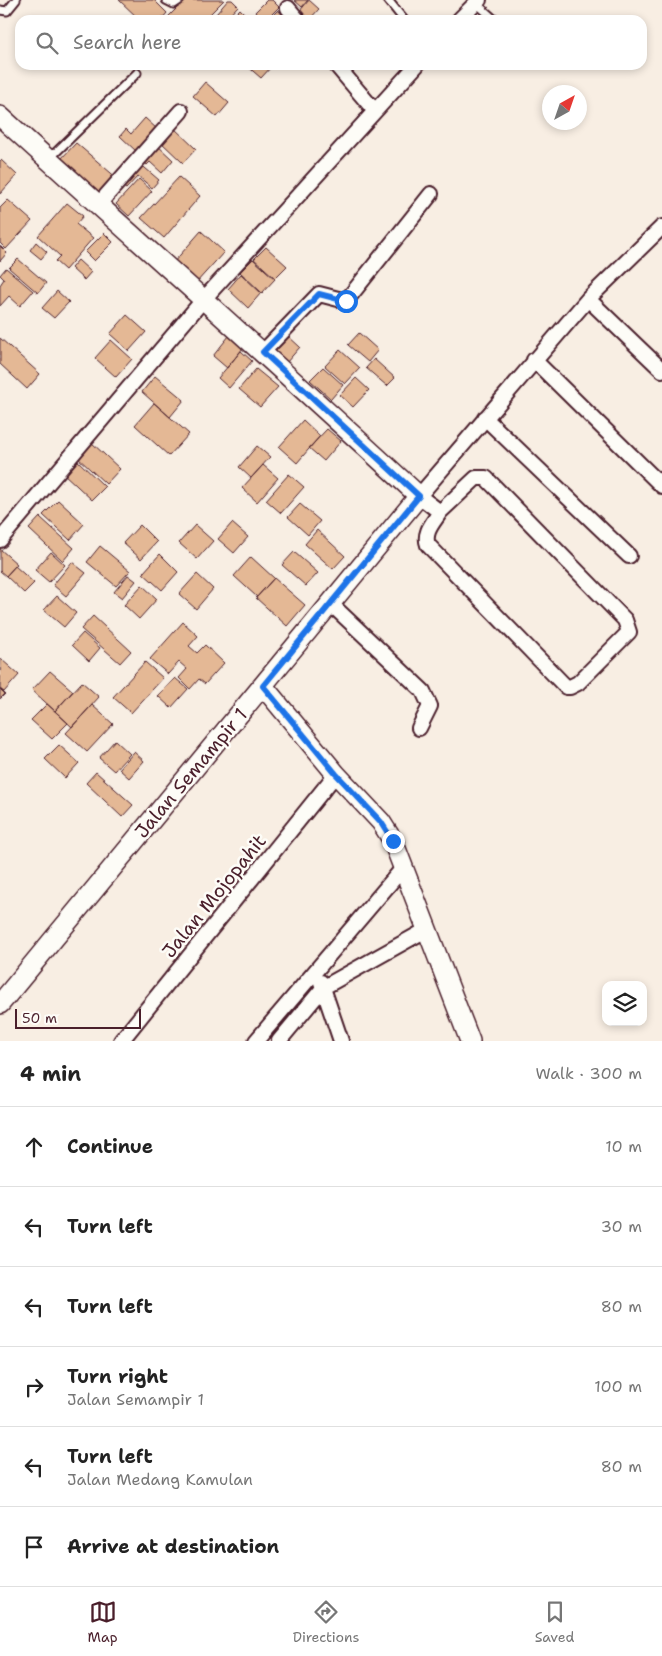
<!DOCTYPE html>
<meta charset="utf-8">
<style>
body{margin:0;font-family:"Shantell Sans",sans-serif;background:#f2f2f2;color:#222}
.controls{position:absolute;right:15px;bottom:15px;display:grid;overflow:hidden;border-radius:10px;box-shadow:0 2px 8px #0003}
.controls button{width:45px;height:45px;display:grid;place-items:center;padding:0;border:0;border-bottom:1px solid #e0e0e0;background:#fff;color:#222;font:25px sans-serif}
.compass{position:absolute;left:542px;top:85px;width:45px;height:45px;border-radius:50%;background:#fff;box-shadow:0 2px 8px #0003;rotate:40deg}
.scale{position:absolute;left:15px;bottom:12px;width:126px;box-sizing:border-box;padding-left:5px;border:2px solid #4a1f2b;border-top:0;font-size:14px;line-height:18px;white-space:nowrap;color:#4a1f2b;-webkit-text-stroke:4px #fdfcf7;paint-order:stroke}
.stop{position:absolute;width:15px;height:15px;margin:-11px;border:4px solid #1a73e8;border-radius:50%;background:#fff}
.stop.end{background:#1a73e8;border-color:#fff;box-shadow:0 1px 5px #0008}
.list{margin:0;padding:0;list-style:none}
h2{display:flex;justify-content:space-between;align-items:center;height:65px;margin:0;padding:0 20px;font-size:21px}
h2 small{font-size:16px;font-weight:400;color:#767676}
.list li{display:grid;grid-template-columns:32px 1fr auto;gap:15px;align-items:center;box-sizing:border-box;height:80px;padding:0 20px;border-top:1px solid #e0e0e0}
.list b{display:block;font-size:19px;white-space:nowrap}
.list p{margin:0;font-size:16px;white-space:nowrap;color:#767676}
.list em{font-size:16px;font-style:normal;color:#767676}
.icon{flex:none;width:28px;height:28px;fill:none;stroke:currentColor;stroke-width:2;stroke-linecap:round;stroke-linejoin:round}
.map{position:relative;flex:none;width:662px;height:1041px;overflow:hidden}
.search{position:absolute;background:#fff;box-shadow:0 2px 8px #0003;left:15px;right:15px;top:15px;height:55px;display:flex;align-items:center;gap:12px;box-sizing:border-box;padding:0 18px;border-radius:15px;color:#767676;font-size:19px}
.sheet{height:545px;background:#fff}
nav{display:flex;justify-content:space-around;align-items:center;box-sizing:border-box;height:70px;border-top:1px solid #e0e0e0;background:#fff;font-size:14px;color:#767676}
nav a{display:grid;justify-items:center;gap:2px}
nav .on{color:#4a1f2b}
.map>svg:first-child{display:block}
.building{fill:#e4b895;stroke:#4a1f2b}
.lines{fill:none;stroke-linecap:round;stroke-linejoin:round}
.lane-casing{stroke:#4a1f2b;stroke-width:11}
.street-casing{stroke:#4a1f2b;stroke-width:18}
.secondary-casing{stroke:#4a1f2b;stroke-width:22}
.lane{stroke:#fdfcf7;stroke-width:7}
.street{stroke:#fdfcf7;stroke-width:14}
.secondary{stroke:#fdfcf7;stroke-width:19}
.route{stroke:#1a73e8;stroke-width:6}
.labels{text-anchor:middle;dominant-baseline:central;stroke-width:5;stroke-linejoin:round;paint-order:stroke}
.street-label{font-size:19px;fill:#4a1f2b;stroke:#fdfcf7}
</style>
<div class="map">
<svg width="662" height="1041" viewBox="0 0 662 1041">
<rect width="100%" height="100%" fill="#f8eee3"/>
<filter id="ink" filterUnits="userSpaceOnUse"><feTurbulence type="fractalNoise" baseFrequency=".02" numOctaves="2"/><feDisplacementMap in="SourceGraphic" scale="10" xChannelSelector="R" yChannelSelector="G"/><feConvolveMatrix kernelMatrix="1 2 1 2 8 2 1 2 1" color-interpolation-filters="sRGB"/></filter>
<g filter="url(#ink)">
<path class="building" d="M119 0H154L167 13 161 20H140Z
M185 0H224L204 20H165Z
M228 0H232L238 6 225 20H211Z
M267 0H272L279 7 266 20H262L255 12Z
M294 0H308L302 7Z
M309 0 319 9 309 20H306L298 13Z
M240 9 251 20H229Z
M278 10 287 20H268Z
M246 65H271L272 66 261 78Z
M205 82 229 103 217 117 193 96Z
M145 118 157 129 137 152 120 136 126 129 131 134Z
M173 127 196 149 183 163 160 141Z
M76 143 118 179 102 197 60 160Z
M156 144 173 160 162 173 150 162 147 165 141 160Z
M1 160 17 175 0 194V161Z
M138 162 159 180 152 188 138 176 126 189 119 184Z
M179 177 200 196 164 238 141 218Z
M139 179 152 191 129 216 116 204Z
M8 200 32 221 6 249 0 243V208Z
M67 203 83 216 76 224 93 238 65 270 55 261 60 256 38 236Z
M201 231 224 252 196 283 173 263Z
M104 233 113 242 94 261 85 252Z
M36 242 47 252 41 259 30 250Z
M0 246 7 253 0 261Z
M266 247 287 266 275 278 254 259Z
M18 259 46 283 38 293 9 268Z
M253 259 275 279 262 293 240 272Z
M78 260 91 272 84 280 71 268Z
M6 268 33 291 20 306 9 296 0 306V285L4 279 0 275Z
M241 274 261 293 248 308 228 289Z
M57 291 69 302 54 318 42 308Z
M127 315 146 332 129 351 110 334Z
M359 333 378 350 368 362 348 345Z
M287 335 300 347 286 363 273 351Z
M229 336 243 348 227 368 213 356Z
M0 338 40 374 27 389 0 364Z
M111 340 132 359 116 377 95 358Z
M340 350 360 368 345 384 325 366Z
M241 351 252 361 229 388 218 378Z
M374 359 395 378 387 386 366 368Z
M323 367 343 385 331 399 310 380Z
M256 369 278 387 260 407 239 389Z
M155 376 184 400 170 417 142 392Z
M356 378 369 390 353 407 340 395Z
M154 403 189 434 169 456 135 425Z
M303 420 320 436 297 463 279 447Z
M327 429 341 441 324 461 309 448Z
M91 442 120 469 106 484 77 457Z
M257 446 270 457 251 478 239 467Z
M76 459 105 487 92 500 63 473Z
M263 465 278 478 257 502 242 488Z
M289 474 304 487 281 513 266 500Z
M58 500 84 524 70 540 43 515Z
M300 504 320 521 308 535 288 517Z
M40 517 74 548 63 561 29 529Z
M232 523 248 537 234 553 218 539Z
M140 525 157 542 141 559 123 543Z
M195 525 213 541 197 559 179 543Z
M317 530 345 556 333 569 305 544Z
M100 546 130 571 116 586 87 562Z
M0 549 17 564 6 576 0 571Z
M51 552 65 565 49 582 35 570Z
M294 552 318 573 306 586 282 565Z
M160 554 178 572 162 590 143 573Z
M251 557 274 578 257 597 234 576Z
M72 562 86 573 66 596 53 585Z
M15 566 34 583 24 593 6 576Z
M197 574 213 589 196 609 179 594Z
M128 575 136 581 122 598 114 592Z
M274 578 305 605 287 626 256 598Z
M142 585 157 599 139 619 124 605Z
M57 596 76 613 64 627 44 610Z
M93 616 131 651 120 663 81 629Z
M183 622 198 636 189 646 197 653 205 645 224 663 205 684 199 679 190 689 179 678 187 669 179 662 168 674 150 659Z
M83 633 100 648 89 661 72 645Z
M1 659 19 675 4 692 0 689Z
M145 662 163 678 131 713 113 697Z
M50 671 73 691 55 711 32 690Z
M175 678 188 689 171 708 158 696Z
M82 682 99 697 72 727 55 711Z
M0 689 5 694 0 699Z
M47 704 68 723 52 739 31 720Z
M92 705 113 724 87 752 66 733Z
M115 740 130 754 114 771 99 758Z
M59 745 79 763 65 778 45 759Z
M134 752 144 761 129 778 119 769Z
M96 772 133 805 122 817 86 783Z"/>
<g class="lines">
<g class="lane-casing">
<path id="lane" d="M166 0 174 4 180 0
M388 0 404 20
M476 3 495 20
M0 10 7 11 16 0
M50 158 137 73"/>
</g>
<g class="street-casing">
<path id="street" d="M288 8 298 20
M459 20 479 0
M336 65 374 110
M98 205 181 111
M588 299 662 370
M263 352 319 294 346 301 431 194
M534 360 662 486
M485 418 629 556
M440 512 476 478H486L625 620 629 632 578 683 570 687H566L428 545C423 532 434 522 440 512L419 496 588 299 662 227
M0 540 203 300 417 65
M331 604 423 691 430 706 419 728
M321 982 341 1041
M121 1041 336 774
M256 1041 403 868
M279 1041 324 987 426 930"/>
</g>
<g class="secondary-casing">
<path id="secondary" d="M0 116C140 243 281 368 419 496L0 1004
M263 686 336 774 381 822 393 841 470 1041"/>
</g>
<use href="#lane" class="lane"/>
<use href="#street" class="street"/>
<use href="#secondary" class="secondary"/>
</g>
</g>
<g class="lines" filter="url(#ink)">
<path class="route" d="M346 301 319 294 263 352 419 496 263 686 336 774 381 822 393 841"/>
</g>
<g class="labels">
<g class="street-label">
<text transform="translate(191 773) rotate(-50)">Jalan Semampir 1</text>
<text transform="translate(214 896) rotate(-51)">Jalan Mojopahit</text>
</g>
</g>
</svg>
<div class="controls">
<button><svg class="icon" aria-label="layers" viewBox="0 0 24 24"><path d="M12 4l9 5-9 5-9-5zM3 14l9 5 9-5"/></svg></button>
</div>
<svg class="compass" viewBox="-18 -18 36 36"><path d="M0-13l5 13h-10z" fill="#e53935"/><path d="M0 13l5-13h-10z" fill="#767676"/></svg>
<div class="scale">50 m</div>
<div class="stop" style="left:346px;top:301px"></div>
<div class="stop end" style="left:393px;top:841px"></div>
<div class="search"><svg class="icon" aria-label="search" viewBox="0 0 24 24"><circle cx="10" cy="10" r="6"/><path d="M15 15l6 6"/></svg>Search here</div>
</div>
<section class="sheet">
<h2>4 min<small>Walk · 300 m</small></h2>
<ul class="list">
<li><svg class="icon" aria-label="ahead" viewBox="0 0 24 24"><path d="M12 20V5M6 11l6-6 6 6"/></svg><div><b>Continue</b></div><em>10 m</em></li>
<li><svg class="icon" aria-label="left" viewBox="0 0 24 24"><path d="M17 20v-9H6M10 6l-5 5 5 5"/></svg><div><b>Turn left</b></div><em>30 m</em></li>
<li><svg class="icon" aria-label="left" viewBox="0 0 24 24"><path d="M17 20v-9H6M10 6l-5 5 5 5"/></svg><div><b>Turn left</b></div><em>80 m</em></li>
<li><svg class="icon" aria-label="right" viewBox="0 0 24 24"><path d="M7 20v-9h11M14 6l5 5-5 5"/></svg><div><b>Turn right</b><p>Jalan Semampir 1</p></div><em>100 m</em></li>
<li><svg class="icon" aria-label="left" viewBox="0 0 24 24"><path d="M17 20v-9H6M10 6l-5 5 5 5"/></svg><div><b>Turn left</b><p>Jalan Medang Kamulan</p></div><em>80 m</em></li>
<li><svg class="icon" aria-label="arrive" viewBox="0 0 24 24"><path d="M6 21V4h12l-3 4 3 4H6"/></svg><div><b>Arrive at destination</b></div></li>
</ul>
</section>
<nav>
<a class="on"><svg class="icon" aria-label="map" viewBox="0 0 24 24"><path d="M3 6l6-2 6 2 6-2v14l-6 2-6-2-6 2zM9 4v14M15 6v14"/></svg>Map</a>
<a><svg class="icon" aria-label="directions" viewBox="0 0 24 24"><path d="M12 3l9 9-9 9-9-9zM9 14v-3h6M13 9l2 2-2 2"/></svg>Directions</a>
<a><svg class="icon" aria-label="saved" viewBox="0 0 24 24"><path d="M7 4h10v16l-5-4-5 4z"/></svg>Saved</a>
</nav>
